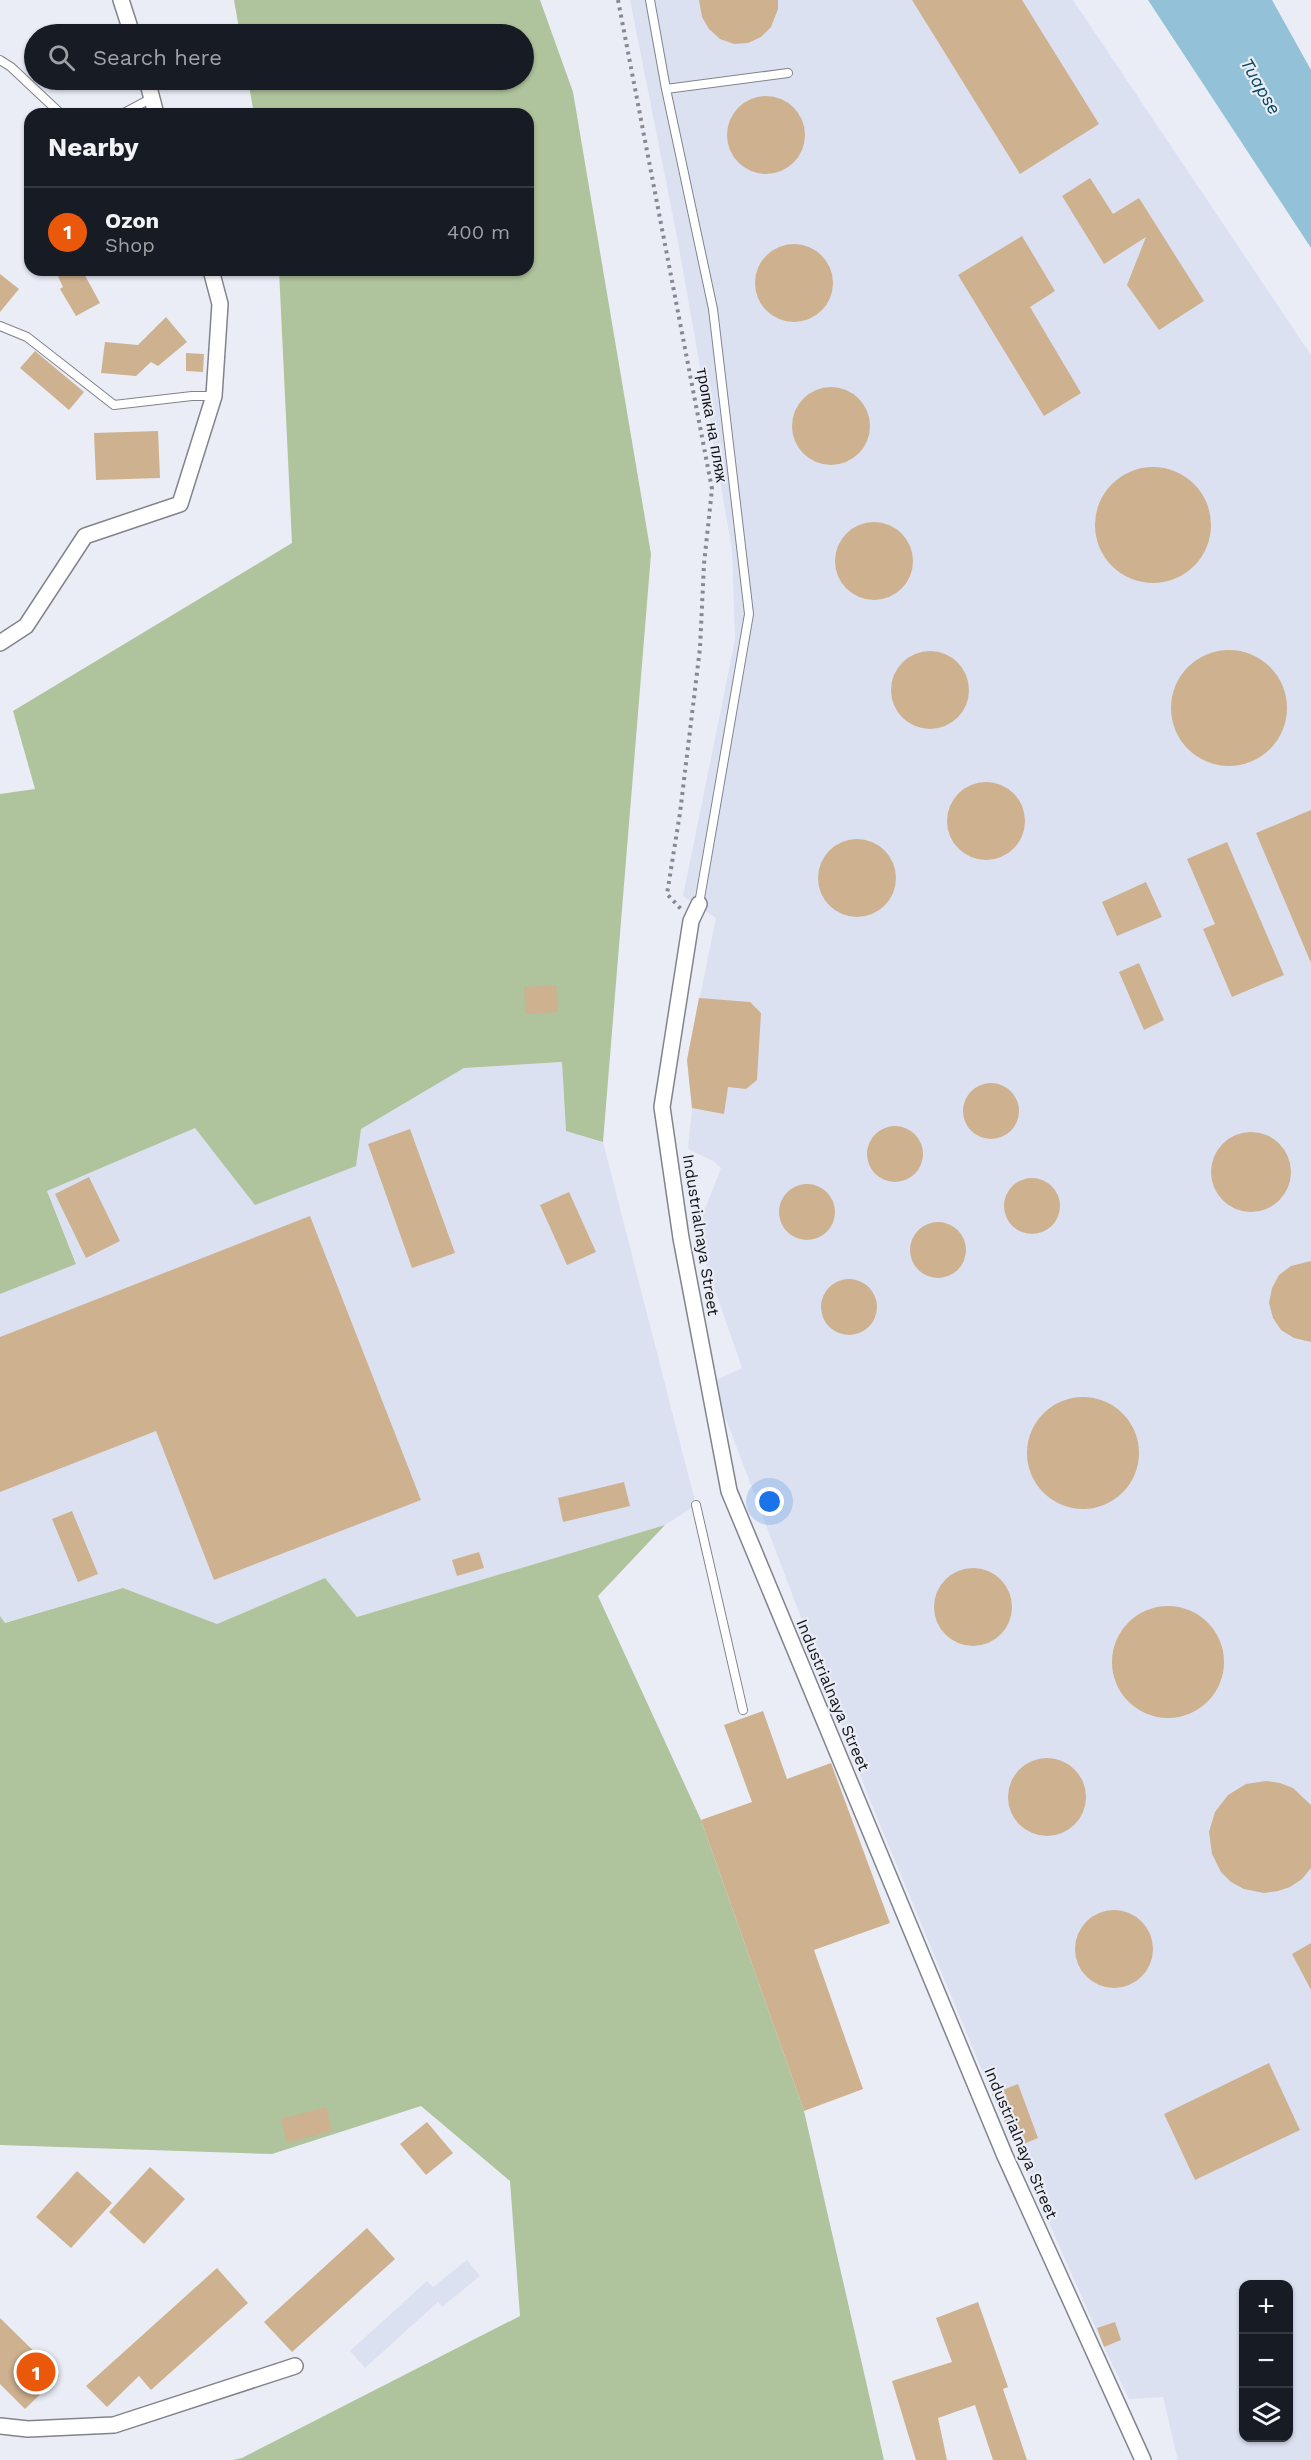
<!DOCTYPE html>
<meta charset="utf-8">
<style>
body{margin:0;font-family:"Work Sans",sans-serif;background:#20242c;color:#f1f3f6}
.controls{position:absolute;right:18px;bottom:18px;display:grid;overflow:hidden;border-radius:12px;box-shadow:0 2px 4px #0004}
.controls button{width:54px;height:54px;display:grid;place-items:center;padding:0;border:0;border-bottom:2px solid #363941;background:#171b24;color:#f1f3f6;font:30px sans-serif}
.you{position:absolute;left:770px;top:1502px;width:21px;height:21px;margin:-15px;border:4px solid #fff;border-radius:50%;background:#1a73e8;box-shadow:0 0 0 9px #1a73e833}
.badge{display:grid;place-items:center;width:39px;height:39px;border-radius:50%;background:#ea580c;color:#fff;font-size:20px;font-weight:700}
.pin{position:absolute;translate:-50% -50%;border:3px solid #fff;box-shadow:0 2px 6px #0006}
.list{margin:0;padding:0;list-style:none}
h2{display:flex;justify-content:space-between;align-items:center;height:78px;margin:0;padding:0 24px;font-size:26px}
h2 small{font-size:20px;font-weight:400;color:#9ea1a6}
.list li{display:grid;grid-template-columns:39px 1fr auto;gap:18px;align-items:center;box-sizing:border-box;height:90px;padding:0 24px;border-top:2px solid #363941}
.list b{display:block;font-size:22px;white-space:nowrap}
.list p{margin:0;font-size:20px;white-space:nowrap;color:#9ea1a6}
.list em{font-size:20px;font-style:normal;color:#9ea1a6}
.icon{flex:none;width:33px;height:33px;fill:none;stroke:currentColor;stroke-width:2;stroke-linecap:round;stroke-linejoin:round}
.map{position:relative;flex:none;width:1311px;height:2460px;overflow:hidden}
.search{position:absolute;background:#171b24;box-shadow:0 2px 4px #0004;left:24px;top:24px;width:510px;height:66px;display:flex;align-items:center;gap:15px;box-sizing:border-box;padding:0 21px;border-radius:33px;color:#9ea1a6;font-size:22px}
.panel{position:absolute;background:#171b24;box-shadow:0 2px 4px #0004;left:24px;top:108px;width:510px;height:168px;border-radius:18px}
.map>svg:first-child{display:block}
.built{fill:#dce1f1;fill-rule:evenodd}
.forest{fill:#afc39c}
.water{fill:#93c1d7}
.building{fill:#ceb18f}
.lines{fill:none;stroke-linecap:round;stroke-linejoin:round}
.lane-casing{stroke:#81848b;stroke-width:10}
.street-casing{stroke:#81848b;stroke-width:18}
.path{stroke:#87898f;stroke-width:4;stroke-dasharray:3 4.5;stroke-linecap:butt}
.lane{stroke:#fff;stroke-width:8}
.street{stroke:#fff;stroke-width:15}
.labels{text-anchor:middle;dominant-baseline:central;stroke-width:4.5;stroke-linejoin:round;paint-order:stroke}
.street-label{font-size:16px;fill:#131417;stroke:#eaedf6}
.water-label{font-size:18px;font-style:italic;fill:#08485f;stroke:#eaedf6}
</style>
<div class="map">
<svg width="1311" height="2460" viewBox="0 0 1311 2460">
<rect width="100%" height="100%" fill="#eaedf6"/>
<path class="built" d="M630 0H1073L1311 355V2460H1178L1163 2397 1129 2399 1104 2347 992 2094 871 1803 712 1382 742 1368 702 1253 698 1227 721 1168 713 1161 688 1149 692 1108 687 1060 716 918 683 896 735 640 732 549 678 242ZM1244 2284H1288V2438H1244Z
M562 1062 566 1130 603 1142 696 1505 665 1525 357 1617 325 1578 217 1624 123 1588 4 1623 0 1616V1294L76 1263 47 1191 195 1127 360 1129 464 1068Z
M467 2260 480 2276 442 2307 438 2302 365 2368 350 2351 427 2281 433 2287Z"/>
<path class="forest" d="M234 0H540L573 92 651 554 603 1142 566 1131 562 1062 464 1068 361 1129 356 1166 255 1205 195 1128 47 1191 76 1264 0 1294V794L35 789 13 711 292 543 279 270H528V114H254L248 80H524V34H240Z
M665 1525 598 1596 701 1820 804 2111 884 2460H233L242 2458 520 2316 510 2181 421 2106 272 2154 0 2145V1616L5 1623 123 1588 217 1624 325 1578 357 1617Z"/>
<path class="water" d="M1148 0H1272L1311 70V248Z"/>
<path class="building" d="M699 0H778V9L771 27 761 37 748 43 734 44 720 39 709 29 702 17Z
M912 0H1022L1099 124 1020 174Z
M727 135a39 39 0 1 1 78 0a39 39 0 1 1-78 0Z
M1090 178 1113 214 1139 198 1204 301 1159 330 1127 285 1146 237 1104 264 1062 196Z
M1022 236 1055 291 1030 307 1081 393 1044 416 958 275Z
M755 283a39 39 0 1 1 78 0a39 39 0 1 1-78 0Z
M55 270H82L100 303 76 316 60 289 63 287Z
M0 274 19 289 0 312Z
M166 317 187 342 158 366 151 362 136 376 101 373 105 342 138 345Z
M35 351 84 392 69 410 20 368Z
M186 353 204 354 203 372 186 371Z
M792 426a39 39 0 1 1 78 0a39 39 0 1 1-78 0Z
M158 431 160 478 96 480 94 433Z
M1095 525a58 58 0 1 1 116 0a58 58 0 1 1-116 0Z
M835 561a39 39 0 1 1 78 0a39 39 0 1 1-78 0Z
M1171 708a58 58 0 1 1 116 0a58 58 0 1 1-116 0Z
M891 690a39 39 0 1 1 78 0a39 39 0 1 1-78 0Z
M947 821a39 39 0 1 1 78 0a39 39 0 1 1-78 0Z
M1311 810V963L1256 833Z
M818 878a39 39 0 1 1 78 0a39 39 0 1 1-78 0Z
M1227 842 1284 975 1232 997 1203 929 1215 924 1187 859Z
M1146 882 1162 917 1117 936 1102 902Z
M1139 963 1164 1020 1144 1030 1119 972Z
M556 985 558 1012 526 1014 524 987Z
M699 998 750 1002 761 1013 757 1080 746 1089 728 1087 724 1114 692 1108 687 1060Z
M963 1111a28 28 0 1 1 56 0a28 28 0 1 1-56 0Z
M867 1154a28 28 0 1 1 56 0a28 28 0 1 1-56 0Z
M410 1129 455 1253 412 1268 368 1144Z
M1211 1172a40 40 0 1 1 80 0a40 40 0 1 1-80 0Z
M89 1177 120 1241 86 1258 55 1194Z
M1004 1206a28 28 0 1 1 56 0a28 28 0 1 1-56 0Z
M779 1212a28 28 0 1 1 56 0a28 28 0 1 1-56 0Z
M569 1192 596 1252 567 1265 540 1205Z
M310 1216 421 1500 214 1580 156 1431 0 1492V1337Z
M910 1250a28 28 0 1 1 56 0a28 28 0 1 1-56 0Z
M1311 1261V1342L1294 1338 1281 1330 1273 1318 1269 1303 1272 1288 1279 1275 1291 1266Z
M821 1307a28 28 0 1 1 56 0a28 28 0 1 1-56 0Z
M1027 1453a56 56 0 1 1 112 0a56 56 0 1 1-112 0Z
M624 1482 630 1506 563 1522 558 1498Z
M72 1511 98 1574 78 1582 52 1519Z
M479 1552 484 1568 457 1576 452 1560Z
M934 1607a39 39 0 1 1 78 0a39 39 0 1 1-78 0Z
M1112 1662a56 56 0 1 1 112 0a56 56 0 1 1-112 0Z
M763 1711 787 1779 831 1763 890 1923 814 1950 863 2089 804 2111 701 1820 752 1802 724 1725Z
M1008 1797a39 39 0 1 1 78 0a39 39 0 1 1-78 0Z
M1266 1781 1280 1783 1293 1788 1311 1805V1868L1302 1879 1290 1887 1278 1891 1264 1893 1244 1889 1231 1882 1221 1872 1212 1854 1209 1832 1215 1812 1228 1795 1246 1784Z
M1075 1949a39 39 0 1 1 78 0a39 39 0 1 1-78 0Z
M1311 1943V1990L1292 1954Z
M1269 2063 1300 2130 1195 2180 1164 2114Z
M1018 2084 1038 2138 1016 2147 992 2094Z
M326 2107 332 2131 287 2143 281 2119Z
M427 2122 453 2153 426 2175 400 2144Z
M150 2167 185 2199 144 2244 109 2212Z
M77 2171 112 2203 71 2248 36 2217Z
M367 2228 395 2259 292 2352 264 2322Z
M217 2268 248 2303 151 2390 139 2376 107 2407 86 2386Z
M978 2302 1008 2387 1003 2389 1027 2460H993L975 2405 938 2418 947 2460H916L892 2381 952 2362 936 2318Z
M0 2318 59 2376 25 2409 0 2384Z
M1115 2322 1121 2340 1104 2347 1097 2328Z"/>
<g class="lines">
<g class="lane-casing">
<path id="lane" d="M650 0 666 89 713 309 749 614 699 904
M0 60 11 67 61 114
M666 89 788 73
M122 114 152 98
M0 326 27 337 114 405 192 396H214
M696 1505 743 1710"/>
</g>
<g class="street-casing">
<path id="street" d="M121 0 132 34
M147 80 156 114
M0 643 26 626 85 536 180 504 214 396 220 304 211 270
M699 904 691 921 662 1107 681 1238 729 1491 1005 2156 1143 2460
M0 2426 28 2429 114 2425 295 2366"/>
</g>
<path class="path" d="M618 0 712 489 704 564 700 648 680 813 667 894 681 909"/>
<use href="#lane" class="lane"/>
<use href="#street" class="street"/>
</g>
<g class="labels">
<g class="street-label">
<text transform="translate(712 425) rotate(80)">тропка на пляж</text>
<text transform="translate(701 1235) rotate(81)">Industrialnaya Street</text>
<text transform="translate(833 1695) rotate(67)">Industrialnaya Street</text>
<text transform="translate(1021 2143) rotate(67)">Industrialnaya Street</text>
</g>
<g class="water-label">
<text transform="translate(1261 86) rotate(60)">Tuapse</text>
</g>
</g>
</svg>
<div class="controls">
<button>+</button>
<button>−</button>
<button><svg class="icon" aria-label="layers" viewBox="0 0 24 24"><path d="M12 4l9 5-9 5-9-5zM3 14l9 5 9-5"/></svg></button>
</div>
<div class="you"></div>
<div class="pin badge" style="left:36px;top:2372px">1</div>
<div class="search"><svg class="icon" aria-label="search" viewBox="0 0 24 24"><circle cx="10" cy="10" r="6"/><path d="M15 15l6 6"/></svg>Search here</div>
<section class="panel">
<h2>Nearby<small></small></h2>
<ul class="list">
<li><span class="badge">1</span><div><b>Ozon</b><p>Shop</p></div><em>400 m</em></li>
</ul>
</section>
</div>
